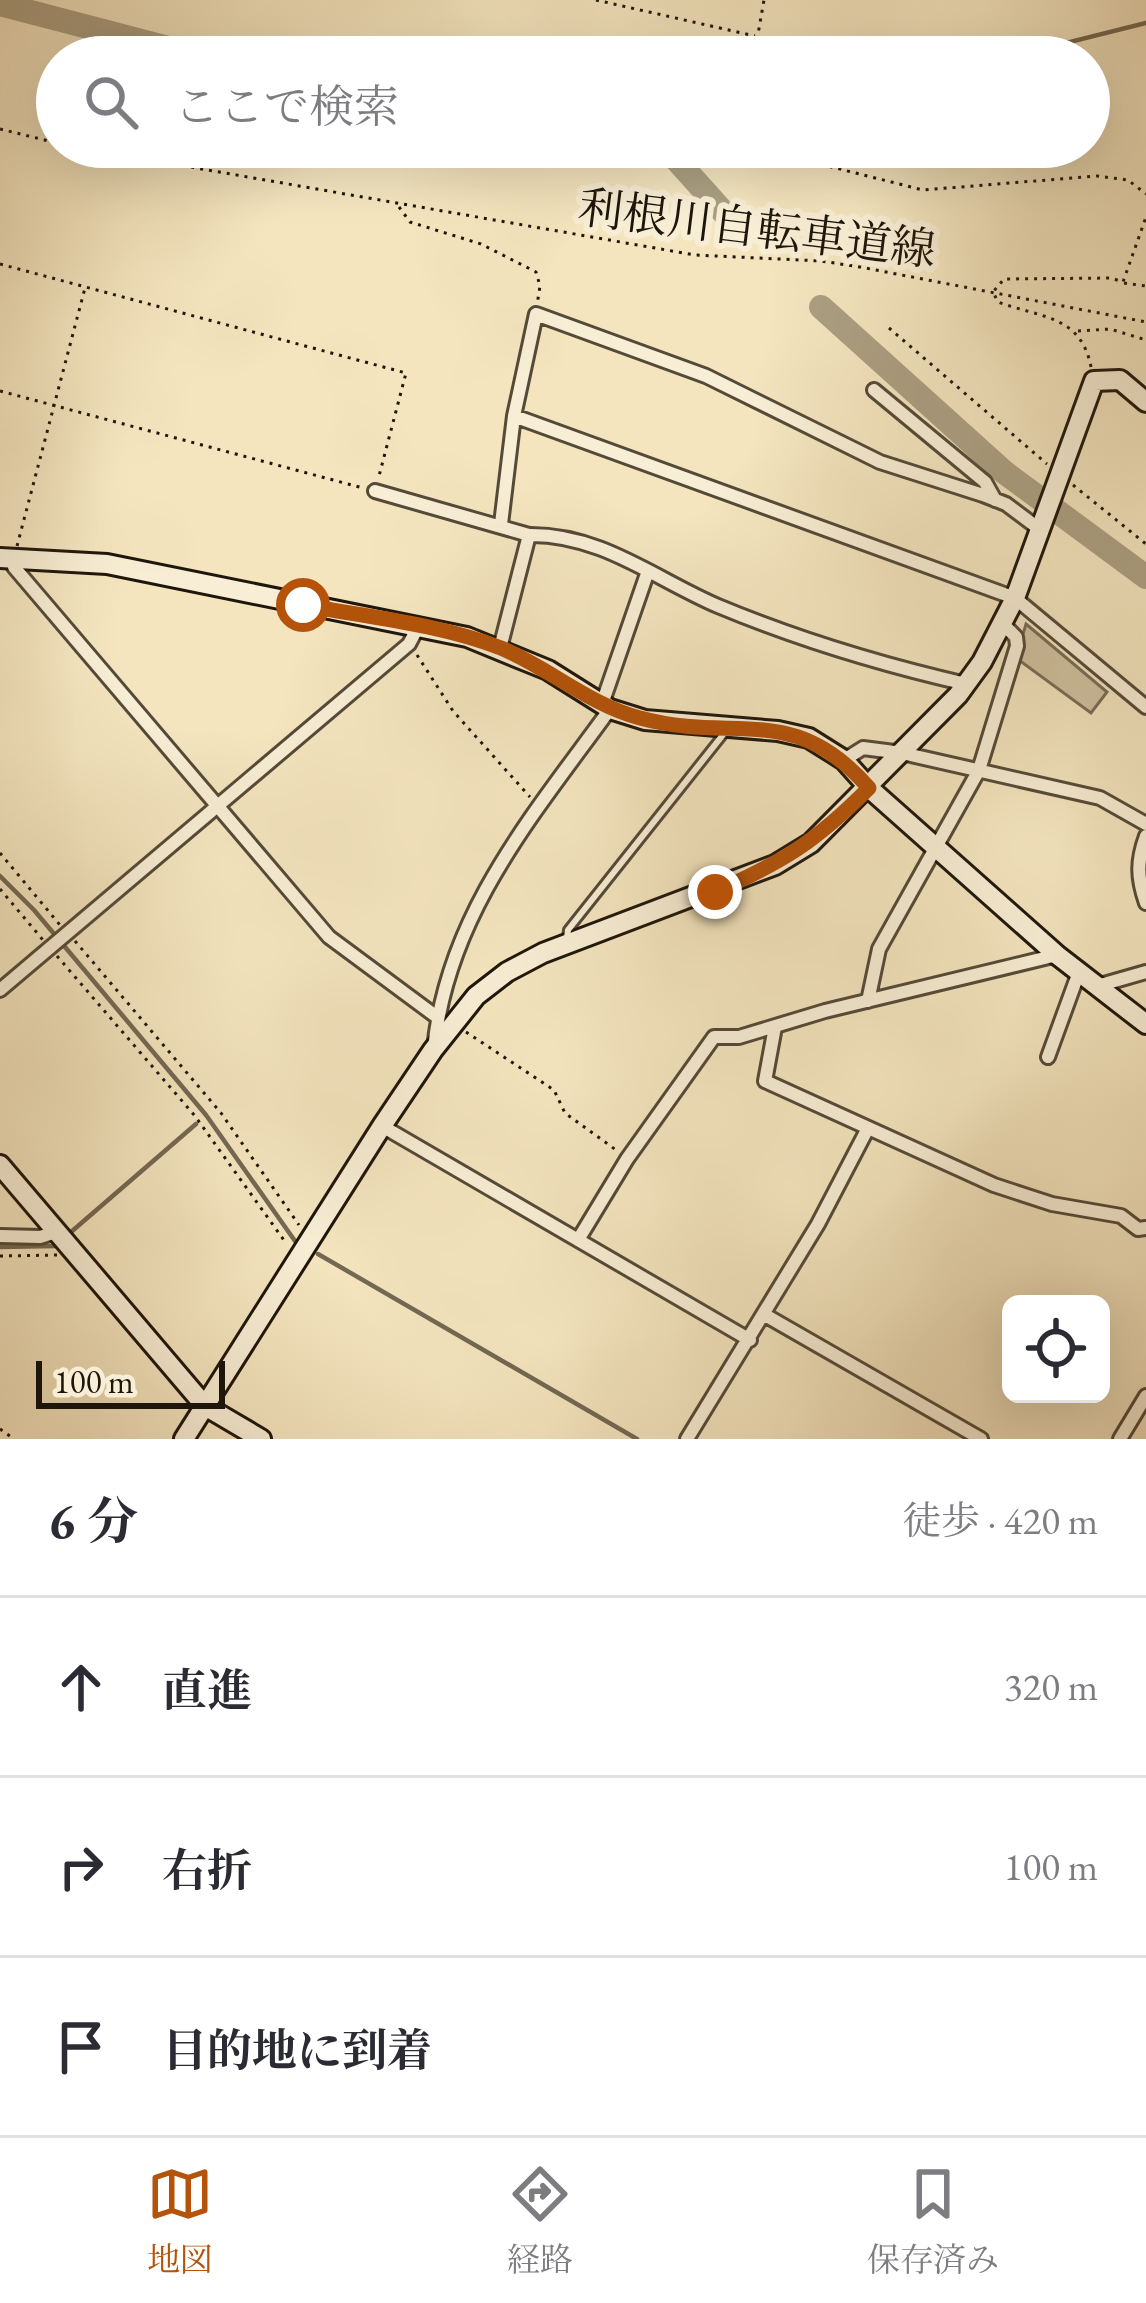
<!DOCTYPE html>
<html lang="ja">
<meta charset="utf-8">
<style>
body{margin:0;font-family:"EB Garamond","Noto Serif JP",serif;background:#f7f7f7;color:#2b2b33}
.controls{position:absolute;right:36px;bottom:36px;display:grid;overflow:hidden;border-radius:18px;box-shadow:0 12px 48px #0002}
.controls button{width:108px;height:108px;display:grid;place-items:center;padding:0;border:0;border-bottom:3px solid #e1e1e2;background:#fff;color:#2b2b33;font:60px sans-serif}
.scale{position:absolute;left:36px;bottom:30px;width:189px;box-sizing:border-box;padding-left:12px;border:6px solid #1e160b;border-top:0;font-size:33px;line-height:42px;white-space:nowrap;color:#1e160b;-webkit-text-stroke:9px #f8eed5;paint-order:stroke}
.stop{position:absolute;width:36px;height:36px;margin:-27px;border:9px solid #b45309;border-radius:50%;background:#fff}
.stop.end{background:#b45309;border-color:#fff;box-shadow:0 3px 12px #0008}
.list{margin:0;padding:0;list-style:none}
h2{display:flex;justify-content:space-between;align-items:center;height:156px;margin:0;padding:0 48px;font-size:51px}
h2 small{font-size:39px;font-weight:400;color:#7c7c81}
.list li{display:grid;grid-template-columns:78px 1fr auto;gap:36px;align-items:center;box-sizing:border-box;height:180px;padding:0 48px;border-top:3px solid #e1e1e2}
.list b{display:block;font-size:45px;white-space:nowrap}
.list em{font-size:39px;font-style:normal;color:#7c7c81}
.icon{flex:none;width:66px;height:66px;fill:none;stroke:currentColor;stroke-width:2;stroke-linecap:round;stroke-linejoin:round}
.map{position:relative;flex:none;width:1146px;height:1439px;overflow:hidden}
.search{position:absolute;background:#fff;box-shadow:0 12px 48px #0002;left:36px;right:36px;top:36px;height:132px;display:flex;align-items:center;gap:30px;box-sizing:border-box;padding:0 42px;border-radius:66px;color:#7c7c81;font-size:45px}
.sheet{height:696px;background:#fff}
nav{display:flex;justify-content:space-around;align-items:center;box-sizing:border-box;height:168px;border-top:3px solid #e1e1e2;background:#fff;font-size:33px;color:#7c7c81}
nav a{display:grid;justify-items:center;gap:6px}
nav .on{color:#b45309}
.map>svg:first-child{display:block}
.green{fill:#d0c2a0;stroke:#776c56;stroke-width:3}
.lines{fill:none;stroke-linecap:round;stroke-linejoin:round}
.stream{stroke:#736852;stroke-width:4.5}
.river{stroke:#ab9f82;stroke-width:24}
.lane-casing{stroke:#544a38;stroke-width:12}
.street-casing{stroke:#544a38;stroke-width:18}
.secondary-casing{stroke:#1e160b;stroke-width:24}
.path{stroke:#1e160b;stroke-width:3;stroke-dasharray:3 6;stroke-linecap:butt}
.lane{stroke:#f8eed5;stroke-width:6}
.street{stroke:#f8eed5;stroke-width:12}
.secondary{stroke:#f8eed5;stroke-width:18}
.route{stroke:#b45309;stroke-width:15}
.labels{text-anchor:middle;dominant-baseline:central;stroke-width:12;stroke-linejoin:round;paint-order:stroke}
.street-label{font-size:45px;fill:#1e160b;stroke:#f8eed5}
</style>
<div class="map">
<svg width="1146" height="1439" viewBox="0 0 1146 1439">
<rect width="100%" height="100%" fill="#f4e5bf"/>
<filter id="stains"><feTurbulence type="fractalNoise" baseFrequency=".00167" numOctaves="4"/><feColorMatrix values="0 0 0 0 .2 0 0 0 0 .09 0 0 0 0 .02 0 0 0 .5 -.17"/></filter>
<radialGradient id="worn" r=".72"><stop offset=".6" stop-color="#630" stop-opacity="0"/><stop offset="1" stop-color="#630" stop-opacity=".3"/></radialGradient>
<path class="green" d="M1026 624 1107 692 1091 713 1016 658Z"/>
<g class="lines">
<path class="stream" d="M1010 57 1146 23
M0 876 34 910 206 1115 295 1241
M71 1232 196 1124
M0 1247 55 1246
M318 1254 637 1439"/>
<path class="river" d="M0 4 203 57
M665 147 725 214
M821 307 1004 472 1146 577"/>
<g class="lane-casing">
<path id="lane" d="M567 938 568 930 726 731"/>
</g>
<g class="street-casing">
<path id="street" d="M874 390 985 482 995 500
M514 416 1015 598 1146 707
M375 491 529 535 500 648
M501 524 514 416 536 314 706 376 880 462 983 495 1006 504 1042 531
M529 535C601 534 655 579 718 606 797 639 883 665 966 684
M14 556V567L329 937 437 1017
M602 704 648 571
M844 760 863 748 902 753 1100 798 1146 824
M1146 836C1137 861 1137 877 1146 903
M1097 986 1146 972
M0 990 409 644 418 627
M868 1001 879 949 979 770 1017 646 1016 637 1002 623
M775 1027 765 1081 994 1185 1052 1204 1121 1216 1138 1229 1146 1228
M434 1049C447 914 534 814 610 709
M1048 1057 1079 972
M382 1126 750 1340
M0 1236 40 1237 56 1232
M578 1240 627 1159 714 1037H739L825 1011 1057 955
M765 1315 981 1439
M687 1439 818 1224 867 1130
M1120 1439 1146 1396"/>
</g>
<g class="secondary-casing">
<path id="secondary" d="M0 558 107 564 467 637 548 670 610 709 645 720 778 731 809 738 844 760 869 788 1057 955 1146 1024
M0 1165 205 1406 261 1439
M184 1439 382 1126 433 1050 476 996 507 972 543 953 775 865 811 843 958 695 982 662 1015 598 1094 381 1120 380 1146 402"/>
</g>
<path class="path" d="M596 0 755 36
M754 57 764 0
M0 129 57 143
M76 147 695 255 821 261 860 267 1146 322
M780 147 796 158 923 190 1097 176 1128 180 1146 194
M399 207 410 222 481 244 536 272 540 286 537 305
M0 264 406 373 379 476
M1124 283 1146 286
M889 328 1047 464
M1078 331 1110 329 1146 340
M1091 367C1081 315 1041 318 998 302L993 292 1004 279 1111 278 1123 282 1146 217
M0 391 363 488
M1073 485 1146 544
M17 546 85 288
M417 655 453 711 530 797
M0 853 60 925
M0 889 43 940
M75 941 221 1113 299 1225
M57 956 195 1116 286 1243
M466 1032 554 1090 565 1113 616 1150
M0 1256 59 1255
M0 1429 14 1439"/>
<use href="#lane" class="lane"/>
<use href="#street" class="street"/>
<use href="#secondary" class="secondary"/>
</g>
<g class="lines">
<path class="route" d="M303 605C368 617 439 624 501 648 549 668 590 705 640 718 736 744 792 700 869 788 815 842 785 861 715 892"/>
</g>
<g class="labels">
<g class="street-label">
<text transform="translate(757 228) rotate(7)">利根川自転車道線</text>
</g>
</g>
<rect width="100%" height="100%" filter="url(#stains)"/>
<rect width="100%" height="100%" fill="url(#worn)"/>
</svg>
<div class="controls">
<button><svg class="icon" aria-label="locate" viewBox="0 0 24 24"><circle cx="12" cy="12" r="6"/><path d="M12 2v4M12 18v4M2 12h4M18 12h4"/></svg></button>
</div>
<div class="scale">100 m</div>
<div class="stop" style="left:303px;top:605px"></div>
<div class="stop end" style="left:715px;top:892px"></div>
<div class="search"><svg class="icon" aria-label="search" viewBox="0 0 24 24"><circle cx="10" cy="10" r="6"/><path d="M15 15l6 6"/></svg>ここで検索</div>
</div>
<section class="sheet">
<h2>6 分<small>徒歩 · 420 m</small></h2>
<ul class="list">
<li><svg class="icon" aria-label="ahead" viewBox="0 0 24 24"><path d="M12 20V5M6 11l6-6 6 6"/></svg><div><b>直進</b></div><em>320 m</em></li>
<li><svg class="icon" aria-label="right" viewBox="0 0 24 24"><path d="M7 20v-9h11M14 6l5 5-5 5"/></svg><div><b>右折</b></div><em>100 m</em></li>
<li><svg class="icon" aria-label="arrive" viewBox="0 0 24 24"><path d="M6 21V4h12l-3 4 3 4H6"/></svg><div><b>目的地に到着</b></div></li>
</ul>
</section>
<nav>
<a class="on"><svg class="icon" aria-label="map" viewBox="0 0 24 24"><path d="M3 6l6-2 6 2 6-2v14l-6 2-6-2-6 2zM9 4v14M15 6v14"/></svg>地図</a>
<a><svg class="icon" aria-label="directions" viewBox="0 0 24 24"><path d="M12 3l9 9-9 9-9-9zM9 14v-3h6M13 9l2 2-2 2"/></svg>経路</a>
<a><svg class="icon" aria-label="saved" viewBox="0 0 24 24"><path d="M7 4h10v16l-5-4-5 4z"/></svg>保存済み</a>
</nav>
